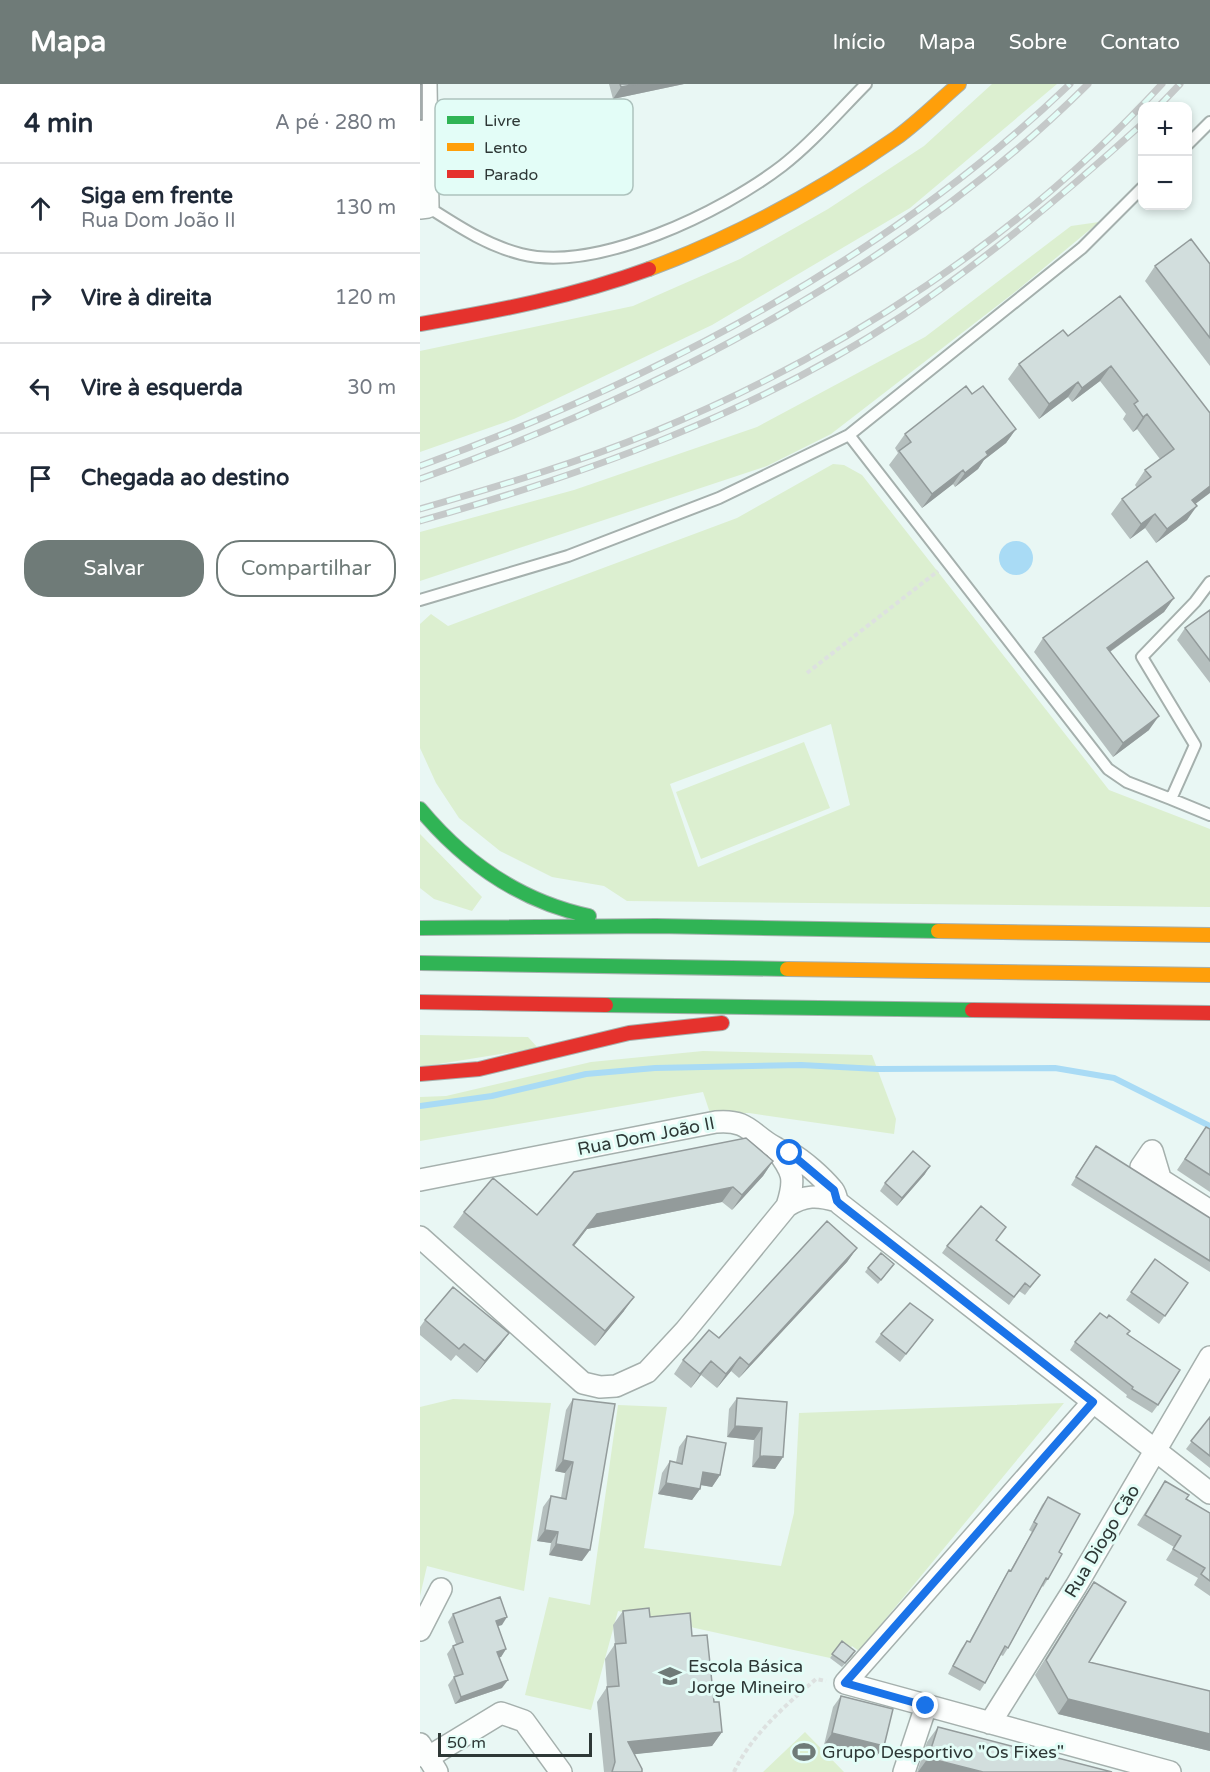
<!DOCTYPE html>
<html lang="pt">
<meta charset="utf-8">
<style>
body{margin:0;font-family:"Varela Round",sans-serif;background:#f6f6f7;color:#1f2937}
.controls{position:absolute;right:18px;top:18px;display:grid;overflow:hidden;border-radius:12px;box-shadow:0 3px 9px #0003}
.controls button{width:54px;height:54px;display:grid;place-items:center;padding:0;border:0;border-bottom:2px solid #e0e1e3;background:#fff;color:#1f2937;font:30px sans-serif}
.scale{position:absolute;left:18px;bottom:15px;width:154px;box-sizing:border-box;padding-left:6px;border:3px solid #2e3836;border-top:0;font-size:16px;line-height:21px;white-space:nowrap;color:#2e3836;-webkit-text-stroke:4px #e3fdf7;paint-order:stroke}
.stop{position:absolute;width:18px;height:18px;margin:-14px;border:4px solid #1a73e8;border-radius:50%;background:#fff}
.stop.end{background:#1a73e8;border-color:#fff;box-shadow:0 2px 6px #0008}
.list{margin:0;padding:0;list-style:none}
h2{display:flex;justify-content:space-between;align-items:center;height:78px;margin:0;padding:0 24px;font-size:26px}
h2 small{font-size:20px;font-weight:400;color:#747a83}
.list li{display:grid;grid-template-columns:39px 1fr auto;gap:18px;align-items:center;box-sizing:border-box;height:90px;padding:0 24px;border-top:2px solid #e0e1e3}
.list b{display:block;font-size:22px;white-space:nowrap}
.list p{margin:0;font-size:20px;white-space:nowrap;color:#747a83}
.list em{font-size:20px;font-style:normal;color:#747a83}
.actions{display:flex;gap:12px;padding:18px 24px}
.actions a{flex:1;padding:14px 0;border:2px solid #6f7b78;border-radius:24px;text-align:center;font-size:21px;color:#6f7b78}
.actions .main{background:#6f7b78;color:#fff}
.icon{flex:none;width:33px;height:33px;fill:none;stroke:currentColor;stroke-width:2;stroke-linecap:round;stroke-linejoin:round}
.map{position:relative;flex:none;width:790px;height:1688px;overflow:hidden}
header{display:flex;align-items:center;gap:36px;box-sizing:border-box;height:84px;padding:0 30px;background:#6f7b78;color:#fff}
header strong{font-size:28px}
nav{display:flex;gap:33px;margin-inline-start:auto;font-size:21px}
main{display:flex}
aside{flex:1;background:#fff}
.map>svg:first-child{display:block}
.green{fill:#dcefd0;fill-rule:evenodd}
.water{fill:#a9dbf5}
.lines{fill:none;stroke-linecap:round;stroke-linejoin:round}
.stream{stroke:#a9dbf5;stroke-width:6}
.lane-casing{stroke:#a5b0ad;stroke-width:14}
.street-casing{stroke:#a5b0ad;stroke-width:24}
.fast-casing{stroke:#a5b0ad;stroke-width:16}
.slow-casing{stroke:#a5b0ad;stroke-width:16}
.jam-casing{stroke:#a5b0ad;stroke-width:16}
.path{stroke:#dde1e0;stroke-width:4;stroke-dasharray:4.5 3;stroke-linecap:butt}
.lane{stroke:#fcfefd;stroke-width:10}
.street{stroke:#fcfefd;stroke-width:21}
.fast{stroke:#30b455;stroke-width:14}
.slow{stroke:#ff9f0a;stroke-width:14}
.jam{stroke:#e5322d;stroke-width:14}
.rail-casing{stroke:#c5c9c9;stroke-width:7}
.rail{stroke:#e3fdf7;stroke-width:4.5;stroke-dasharray:14;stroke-linecap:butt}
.wall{fill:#b5bfbe}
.shaded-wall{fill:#939b9b}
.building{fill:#d2dedd;stroke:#939b9b;stroke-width:1.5}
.route{stroke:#1a73e8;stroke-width:8}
.labels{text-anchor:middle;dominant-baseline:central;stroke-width:6;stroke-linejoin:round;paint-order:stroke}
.street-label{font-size:18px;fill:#2e3836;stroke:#e3fdf7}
.poi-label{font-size:18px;fill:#2e3836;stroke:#e3fdf7;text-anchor:start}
.key{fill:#e3fdf7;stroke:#adc2bd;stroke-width:1.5}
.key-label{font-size:16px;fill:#2e3836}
</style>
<header>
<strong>Mapa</strong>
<nav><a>Início</a><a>Mapa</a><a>Sobre</a><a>Contato</a></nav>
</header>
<main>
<aside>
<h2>4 min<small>A pé · 280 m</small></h2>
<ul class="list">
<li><svg class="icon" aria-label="ahead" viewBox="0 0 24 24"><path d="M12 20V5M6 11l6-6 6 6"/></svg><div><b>Siga em frente</b><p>Rua Dom João II</p></div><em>130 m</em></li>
<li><svg class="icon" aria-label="right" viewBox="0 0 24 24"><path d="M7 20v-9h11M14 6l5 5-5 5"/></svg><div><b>Vire à direita</b></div><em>120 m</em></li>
<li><svg class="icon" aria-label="left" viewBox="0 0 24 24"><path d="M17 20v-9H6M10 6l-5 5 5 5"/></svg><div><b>Vire à esquerda</b></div><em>30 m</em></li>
<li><svg class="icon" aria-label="arrive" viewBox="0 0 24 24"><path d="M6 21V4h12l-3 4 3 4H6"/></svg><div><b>Chegada ao destino</b></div></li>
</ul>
<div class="actions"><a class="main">Salvar</a><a>Compartilhar</a></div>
</aside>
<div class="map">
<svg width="790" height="1688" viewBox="0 0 790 1688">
<rect width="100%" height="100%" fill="#e9f7f4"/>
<path class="green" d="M572 0H637L490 124 292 241 94 335 0 368V267L213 222 320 175 408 125 504 62Z
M679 138 595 208 411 350 347 382 0 497V448L154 406 337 343 505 253 651 142Z
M413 380 424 381 442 391 689 706 790 745V823L207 817 184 802 132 793 80 767 39 734 16 699 0 664V540L11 530 28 542 317 434ZM411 640 430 721 278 783 250 700Z
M384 658 410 724 281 775 256 708Z
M0 750 62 813 52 827 14 815 0 804Z
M0 951 108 953 118 964 0 983Z
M283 967 452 971 476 1035 474 1050 329 1029H290L283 1008 0 1057V1013L26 1012 171 978Z
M33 1315 131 1319 104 1507 7 1482 0 1512V1323Z
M644 1319 439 1567 432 1562 428 1568 419 1561 410 1574 198 1527 171 1626 105 1611 129 1513 170 1521 198 1321 247 1323 224 1464 361 1482 374 1429 379 1329Z
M385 1648 424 1688H343Z"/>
<path class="water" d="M579 474a17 17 0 1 1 34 0a17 17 0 1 1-34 0Z"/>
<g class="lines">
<path class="stream" d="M0 1022 72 1012 166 990 235 984 381 981 458 985 635 984 694 994 790 1042"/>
<g class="lane-casing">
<path id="lane" d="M768 60 790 38
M8 123C38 142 66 161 101 170 177 189 302 128 362 82 392 59 419 27 446 0
M429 351 688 685 707 698 751 715
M790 498 775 518 722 573 775 661 751 715 790 731
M0 516 148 472 299 414 429 351 662 164 722 104"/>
</g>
<g class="street-casing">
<path id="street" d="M0 124 8 123 6 0
M356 1065C373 1088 376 1094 367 1122
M0 1096 296 1038C329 1035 331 1051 356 1064 360 1067 366 1067 370 1069 383 1076 402 1093 412 1105 417 1110 415 1116 420 1120L790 1409
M741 1097 732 1067 721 1083 790 1127
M0 1153 163 1299 180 1303 196 1302 227 1288 265 1247 367 1122C385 1111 397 1111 417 1117
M673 1318 425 1599 750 1688
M0 1546 21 1505
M570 1639 656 1502 790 1273
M0 1660 17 1688
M7 1674 81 1629 104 1637 141 1688
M484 1688 506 1622"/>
</g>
<g class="fast-casing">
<path id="fast" d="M0 725C45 779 99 817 169 832
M0 844 236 842 518 847
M0 879 367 885
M186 921 552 926"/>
</g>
<g class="slow-casing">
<path id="slow" d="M229 185C315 153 400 107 476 54 498 38 518 18 539 0
M518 847 790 851
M367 885 790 891"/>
</g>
<g class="jam-casing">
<path id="jam" d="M0 240C78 227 155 212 229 185
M0 918 186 921
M552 926 790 929
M0 990 59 985 209 949 302 939"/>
</g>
<path class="path" d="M387 589 518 487
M314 1688C332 1650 365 1622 396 1595L406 1597"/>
<use href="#lane" class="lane"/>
<use href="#street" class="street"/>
<use href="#fast" class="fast"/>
<use href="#slow" class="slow"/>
<use href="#jam" class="jam"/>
<g class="rail-casing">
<path id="rail" d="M739 22 760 0
M0 382C236 296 467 175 650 0
M0 395C239 309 486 181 668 0
M0 425C79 402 157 379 233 348 423 270 603 151 742 0
M0 437C169 389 335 329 482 232 568 174 646 109 722 40"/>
</g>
<use href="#rail" class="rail"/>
</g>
<path class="wall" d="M189 0H264L193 15Z
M790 180V282L725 197 735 182Z
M700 212 776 420 767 436 736 459 725 444 710 455 691 430 702 415 717 404 715 401 725 386 740 375 717 345 713 348 703 335 706 330 680 297 652 318 648 313 619 335 588 295 599 280 648 252Z
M552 310 596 345 586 359 564 376 558 385 535 403 533 400 502 424 469 381 478 369 475 364 485 350Z
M754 514 744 528 690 568 729 646 693 673 614 568 623 554Z
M790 526V599L757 556 765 544Z
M786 1043 790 1045V1108L757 1086Z
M670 1070 790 1134V1188L651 1101Z
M353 1077 343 1092 312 1126 302 1118 167 1145 154 1162 204 1227 175 1262 33 1143 44 1128 117 1131Z
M505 1090 477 1122 460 1107 465 1099Z
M580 1151 576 1156 614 1199 605 1211 599 1207 589 1221 522 1169 527 1162Z
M437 1164 427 1178 319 1294 311 1287 297 1304 281 1291 271 1304 254 1290 263 1276Z
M735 1175 768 1199 739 1240 706 1216Z
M448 1184H471L458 1200 445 1188Z
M5 1236 89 1249 81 1260 57 1289 36 1271 31 1277 0 1251V1243Z
M513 1236 480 1278 455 1258 461 1250Z
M707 1250 738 1321 732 1329 706 1313 707 1311 650 1266 655 1258Z
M317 1314 367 1318 363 1373 355 1385 332 1383 334 1356 307 1353 309 1325Z
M153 1315 162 1477 129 1471 131 1459 117 1457 123 1423 131 1412 141 1414 145 1389 135 1387 146 1326Z
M790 1333V1384L766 1365Z
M267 1352 300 1391 292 1403 281 1401 280 1405 272 1416 238 1410 242 1389 250 1377 256 1378 259 1363Z
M745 1397 766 1415 790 1429V1512L774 1501 778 1494 746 1476 754 1463 717 1441Z
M628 1413 639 1468 628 1495 623 1503 622 1502 588 1564 583 1572 581 1571 565 1599 560 1607 528 1590 541 1565 547 1557 549 1558 584 1494 589 1486 590 1487 612 1448 609 1446 622 1421Z
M674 1498 669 1578 790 1607V1667L638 1630 615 1591 664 1513Z
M203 1527 230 1533 272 1552 294 1618 302 1648 292 1662 214 1670 222 1688H184L177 1618 187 1603 185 1575 195 1560 193 1541Z
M33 1530 82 1541 78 1542 86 1565 81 1573H79L82 1604 35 1620 28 1601 34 1593H35L27 1570 33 1562 36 1560 28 1538Z
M422 1557 433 1571 422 1583 410 1574Z
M421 1612 464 1662 456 1673 404 1661 413 1623Z
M518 1643 692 1688H497L507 1658Z"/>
<path class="shaded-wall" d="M217 0H264L193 15 201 3Z
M691 282 680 297 652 318 662 304Z
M658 298 648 313 619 335 629 320Z
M727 330 717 345 713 348 723 333Z
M596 345 586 359 564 376 558 385 535 403 545 389 566 368Z
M543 386 533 400 502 424 512 410Z
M790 402V409L762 430 772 416Z
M777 422 767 436 736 459 747 445Z
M735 430 725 444 710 455 721 440Z
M754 514 744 528 677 577 687 564Z
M739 632 729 646 693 673 703 659Z
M353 1077 343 1092 312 1126 322 1111Z
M510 1082 505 1090 477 1122 482 1114Z
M313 1103 302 1118 167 1145 143 1176 177 1130Z
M437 1164 427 1178 319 1294 329 1281Z
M214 1213 204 1227 175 1262 185 1247Z
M89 1249 81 1260 57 1289 65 1277Z
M320 1273 311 1287 297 1304 306 1290Z
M291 1277 281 1291 271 1304 280 1290Z
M315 1342 342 1344 334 1356 307 1353Z
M340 1372 363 1373 355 1385 332 1383Z
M143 1376 153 1378 145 1389 135 1387Z
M283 1388 300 1391 292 1403 275 1400Z
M246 1399 280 1405 272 1416 238 1410Z
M125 1446 138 1448 131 1459 117 1457Z
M136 1460 170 1466 162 1477 129 1471Z
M87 1533 82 1541 70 1544 76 1537Z
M86 1565 81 1573 72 1576 77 1568Z
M88 1596 82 1604 35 1620 41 1613Z
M648 1615 790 1650V1667L638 1630Z
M302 1648 292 1662 198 1672 208 1658Z
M412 1649 464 1662 456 1673 404 1661Z
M508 1674 563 1688H498Z"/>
<path class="building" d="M0 0H2V36H0Z
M200 0H217L201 3Z
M771 155 790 180V254L735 182Z
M700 212 790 329V402L772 416 777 422 747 445 735 430 721 440 702 415 731 393 725 386 754 365 727 330 723 333 714 320 718 317 691 282 662 304 658 298 629 320 599 280 643 246 648 252Z
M546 302 552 310 563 302 596 345 566 368 568 371 545 389 543 386 512 410 479 367 491 358 485 350Z
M727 477 754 514 687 564 739 632 703 659 623 554Z
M790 526V577L765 544Z
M786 1043 790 1045V1091L765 1075Z
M326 1054 353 1077 322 1111 313 1103 177 1130 153 1161 214 1213 185 1247 44 1128 73 1094 117 1131 154 1088Z
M676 1062 790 1134V1177L656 1093Z
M493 1067 510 1082 482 1114 465 1099Z
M561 1122 586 1143 576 1156 620 1191 610 1203 605 1199 594 1213 527 1162Z
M407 1137 437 1164 329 1281 320 1273 306 1290 291 1277 280 1290 263 1276 289 1246 299 1254Z
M461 1169 474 1180 461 1196 448 1184Z
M735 1175 768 1199 745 1232 711 1208Z
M33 1203 89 1249 65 1277 44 1260 39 1265 5 1236Z
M490 1219 513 1236 486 1270 461 1250Z
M680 1229 687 1234 689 1231 710 1247 707 1250 760 1286 738 1321 712 1305 713 1303 655 1258Z
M317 1314 367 1318 363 1373 340 1372 342 1344 315 1342Z
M153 1315 195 1320 170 1466 136 1460 138 1448 125 1446 131 1412 146 1415 153 1378 143 1376Z
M790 1333V1372L771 1357Z
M267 1352 306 1359 300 1391 283 1388 280 1405 246 1399 250 1377 262 1380Z
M745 1397 769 1411 766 1415 790 1429V1497L781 1490 785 1484 753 1465 761 1452 725 1431Z
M628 1413 660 1430 639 1468 642 1470 628 1495 626 1494 588 1564 585 1562 565 1599 533 1582 547 1557 550 1558 589 1486 591 1487 617 1440 614 1438Z
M674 1498 706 1518 669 1578 790 1607V1650L648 1615 626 1576Z
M80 1513 87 1533 76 1537 86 1565 77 1568 88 1596 41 1613 34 1593 43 1590 33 1562 43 1558 33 1530Z
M229 1524 230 1533 270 1529 272 1552 287 1551 294 1618H299L302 1648 208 1658 222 1685V1688H192L195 1678 187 1603 199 1602 195 1560 206 1559 203 1527Z
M422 1557 435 1567 425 1579 412 1570Z
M421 1612 473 1625 464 1662 412 1649Z
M518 1643 692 1688H563L508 1674Z"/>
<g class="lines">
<path class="route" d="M370 1069 414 1106 417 1117 420 1120 673 1318 425 1599 506 1622"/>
</g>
<defs>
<g id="school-bare" transform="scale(1.8)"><path d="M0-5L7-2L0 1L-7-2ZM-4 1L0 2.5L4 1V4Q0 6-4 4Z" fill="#6f7b78" stroke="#e3fdf7" stroke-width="2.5" paint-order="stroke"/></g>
<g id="stadium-bare" transform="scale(1.8)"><path d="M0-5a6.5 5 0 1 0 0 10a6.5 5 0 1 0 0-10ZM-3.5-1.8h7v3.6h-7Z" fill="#6f7b78" stroke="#e3fdf7" stroke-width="2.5" paint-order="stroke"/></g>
</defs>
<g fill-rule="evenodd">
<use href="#school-bare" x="250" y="1592"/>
<use href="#stadium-bare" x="384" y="1668"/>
</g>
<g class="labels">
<g class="street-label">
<text transform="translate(226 1052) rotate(-11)">Rua Dom João II</text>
<text transform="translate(682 1457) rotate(-59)">Rua Diogo Cão</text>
</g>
<g class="poi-label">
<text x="268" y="1582">Escola Básica<tspan x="268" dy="21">Jorge Mineiro</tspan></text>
<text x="402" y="1668">Grupo Desportivo "Os Fixes"</text>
</g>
</g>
<rect x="15" y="15" width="198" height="96" rx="9" class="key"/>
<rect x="27" y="32" width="27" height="8" fill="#30b455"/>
<rect x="27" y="59" width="27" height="8" fill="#ff9f0a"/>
<rect x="27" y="86" width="27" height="8" fill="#e5322d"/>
<g class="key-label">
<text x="64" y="42">Livre</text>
<text x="64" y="69">Lento</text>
<text x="64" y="96">Parado</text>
</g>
</svg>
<div class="controls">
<button>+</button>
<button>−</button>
</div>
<div class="scale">50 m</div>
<div class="stop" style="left:370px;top:1069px"></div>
<div class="stop end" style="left:506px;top:1622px"></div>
</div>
</main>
